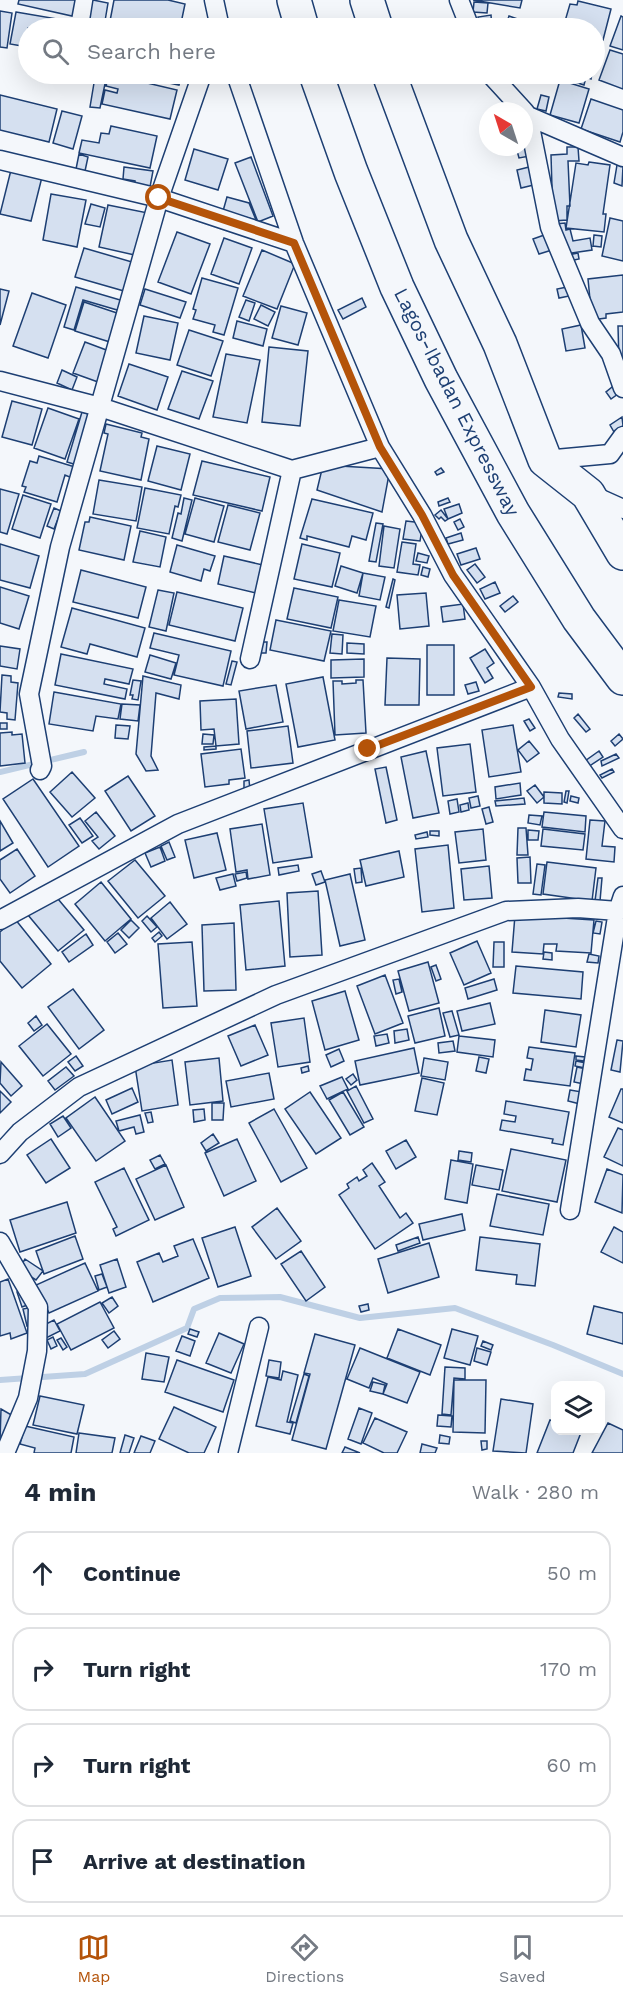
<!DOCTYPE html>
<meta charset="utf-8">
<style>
body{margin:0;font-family:"Work Sans",sans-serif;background:#f6f6f7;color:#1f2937}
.controls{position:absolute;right:18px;bottom:18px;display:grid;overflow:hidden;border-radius:12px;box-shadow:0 6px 24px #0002}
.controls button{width:54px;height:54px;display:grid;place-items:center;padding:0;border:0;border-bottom:2px solid #e0e1e3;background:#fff;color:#1f2937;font:30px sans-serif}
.compass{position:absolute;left:479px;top:102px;width:54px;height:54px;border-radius:50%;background:#fff;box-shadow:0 6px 24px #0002;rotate:321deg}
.stop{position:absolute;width:18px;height:18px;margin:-14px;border:4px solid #b45309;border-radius:50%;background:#fff}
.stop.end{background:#b45309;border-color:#fff;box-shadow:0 2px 6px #0008}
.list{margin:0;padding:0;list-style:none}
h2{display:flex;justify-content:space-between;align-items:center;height:78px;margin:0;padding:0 24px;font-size:26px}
h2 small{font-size:20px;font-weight:400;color:#747a83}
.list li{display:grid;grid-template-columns:39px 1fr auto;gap:18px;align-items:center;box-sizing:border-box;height:84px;margin:0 12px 12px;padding:0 12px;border:2px solid #e0e1e3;border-radius:18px}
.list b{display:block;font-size:22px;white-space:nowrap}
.list em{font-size:20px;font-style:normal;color:#747a83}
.icon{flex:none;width:33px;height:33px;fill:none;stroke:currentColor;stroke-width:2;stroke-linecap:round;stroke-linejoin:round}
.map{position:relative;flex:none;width:623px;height:1453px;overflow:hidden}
.search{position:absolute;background:#fff;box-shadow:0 6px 24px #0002;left:18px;right:18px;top:18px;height:66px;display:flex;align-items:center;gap:15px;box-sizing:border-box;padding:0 21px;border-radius:33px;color:#747a83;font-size:22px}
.sheet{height:462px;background:#fff}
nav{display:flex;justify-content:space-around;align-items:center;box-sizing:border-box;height:84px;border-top:2px solid #e0e1e3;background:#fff;font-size:16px;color:#747a83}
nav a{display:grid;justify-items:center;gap:3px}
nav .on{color:#b45309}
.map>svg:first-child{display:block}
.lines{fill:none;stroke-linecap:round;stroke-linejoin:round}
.stream{stroke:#bed0e5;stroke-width:6}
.building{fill:#d5e0f0;stroke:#1d3f73;stroke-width:1.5}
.minor-casing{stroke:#1d3f73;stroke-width:21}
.motorway-casing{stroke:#1d3f73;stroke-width:36}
.minor{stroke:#f4f7fb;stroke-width:18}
.motorway{stroke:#f4f7fb;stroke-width:33}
.route{stroke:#b45309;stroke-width:8}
.labels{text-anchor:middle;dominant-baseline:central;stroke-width:4.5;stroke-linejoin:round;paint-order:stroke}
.street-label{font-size:20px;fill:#1d3f73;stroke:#f4f7fb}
</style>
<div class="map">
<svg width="623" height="1453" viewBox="0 0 623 1453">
<rect width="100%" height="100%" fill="#f4f7fb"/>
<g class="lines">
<path class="stream" d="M0 772 84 752
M0 1380 85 1374 187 1328 194 1309 220 1298 280 1297 360 1318 455 1308 553 1345 623 1374"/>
</g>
<path class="building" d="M19 0H75L72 16 18 4Z
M93 0 108 3 105 21 90 19Z
M114 0H168L185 4 180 28H144L110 21Z
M473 0H522L520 8Z
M578 1 611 9 603 40 594 38V28H563L570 4 577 5Z
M474 2 488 3 487 13 473 12Z
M0 11 12 13 7 48 0 47Z
M16 12 75 22 74 28H28V47L10 44Z
M491 15 492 28H480L478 17Z
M509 16 543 28H505Z
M621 16 623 17V50L610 46Z
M594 43 600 44 594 66Z
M610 50 623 54V89L599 80Z
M109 74 177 90 170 119 102 104 105 90 117 93 118 89 106 86Z
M126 74H182L179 85Z
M563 74H592L591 79 586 77 584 85 562 78Z
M95 77 106 79 100 108 90 107Z
M560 80 589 89 579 123 550 115Z
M0 95 57 109 49 142 0 130Z
M541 95 549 97 546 111 537 109Z
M591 99 623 110V132L620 142 581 129Z
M62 111 82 116 73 149 53 143Z
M111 126 157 136 150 168 79 153 82 140 99 143 101 133 109 134Z
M524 128 530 156 519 158 516 147H524Z
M567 147H578L579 161H568L570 206H567V220L553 221 551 155 567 154Z
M194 149 228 159 218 190 185 180Z
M79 154 88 157 85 171 76 169Z
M251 157 273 216 258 222 235 163Z
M589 162 610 165 603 214H606L604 232 566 228 576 163 588 165Z
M537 165 542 183 521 188 517 170Z
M617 165 623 166 622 186 614 183Z
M124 167 153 171 150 187 135 184V181L123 179Z
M11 170 42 177 31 221 0 214Z
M51 194 86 200 77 247 43 240Z
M227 197 249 203 256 220 223 211Z
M91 204 105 208 100 227 85 224Z
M108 205 148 213 139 256 99 247Z
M610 218 623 221V261L602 256Z
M565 223 566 230 570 229 573 241 590 238 592 250 565 254 555 224Z
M177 232 210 244 191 294 158 282Z
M547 234 552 250 539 254 533 239Z
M594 235 602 236 601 247 593 246Z
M224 238 252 248 239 284 211 274Z
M84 248 132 262 124 291 75 277Z
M262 250 295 264 277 309 243 296Z
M578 253 579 259 569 261 568 255Z
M623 275V312L606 314V318L592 320 588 279Z
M202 278 238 288 224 335 213 332 215 325 193 319 196 310 193 309Z
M572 286 574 295 559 298 557 289Z
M76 287 127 302 124 312 83 300 74 330 64 327Z
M0 289 9 291 0 325Z
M145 289 186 302 180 318 140 305Z
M32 293 66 305 48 358 13 346Z
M362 298 366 307 343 319 338 310Z
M246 300 255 303 249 321 239 317Z
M84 302 123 315 113 343 75 331Z
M261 305 275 312 268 326 254 319Z
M281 306 307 313 298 345 272 338Z
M144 316 178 323 170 360 136 353Z
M237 321 267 329 263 346 233 338Z
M581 325 585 348 566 351 562 329Z
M618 326H623V362H619Z
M189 330 223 341 211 376 177 365Z
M85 342 109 351 98 382 73 373Z
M269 347 308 351 300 426 262 422Z
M226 354 260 360 247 423 213 417Z
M129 364 168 377 157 410 118 396Z
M62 370 77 377 72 390 57 383Z
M182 371 213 381 199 419 168 409Z
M617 383 622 391 611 399 606 392Z
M12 401 42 409 32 445 2 437Z
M48 408 79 419 65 459 34 448Z
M82 412 92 415 77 465 67 462Z
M622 417 623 426 614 432 610 425Z
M106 424 142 433 141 437 149 439 141 480 100 471 108 434 104 433Z
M157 446 190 454 181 490 148 481Z
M39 456 75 467 72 478 65 475 57 502 24 492 26 487 22 486 30 461 37 463Z
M202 461 270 477 262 511 193 495Z
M323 465 390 469 382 512 317 490Z
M441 468 444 472 437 475 435 472Z
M99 480 142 487 136 521 93 514Z
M145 488 181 495 178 507 175 506 169 534 137 528Z
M0 489 19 494 7 534 0 532Z
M23 495 51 504 40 538 12 529Z
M184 498 192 500 182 541 172 538 178 513 181 514Z
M195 498 224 506 214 542 185 534Z
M448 498 450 502 439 506 438 502Z
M312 499 373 513 366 540 352 536 349 547 307 536V540L300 538Z
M459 504 462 513 448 519 444 509Z
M228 505 260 513 250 550 218 542Z
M54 508 61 511 54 529 47 526Z
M441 510 448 519 445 521 441 517 439 519 435 515Z
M90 517 131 526 124 560 79 550 85 522H89Z
M460 519 464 527 458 530 454 522Z
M406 521 423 523 420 541 403 539Z
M376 523 383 524 376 562 369 561Z
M384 526 400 529 394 568 379 566Z
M140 531 166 537 160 567 133 562Z
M461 533 463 540 448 544 446 538Z
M402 542 416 544 413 564 420 565 418 575 397 572Z
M0 544 39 556 30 588 0 580Z
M302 544 340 553 332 587 294 579Z
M177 545 215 556 210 571 204 569 201 581 170 572Z
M476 548 480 559 461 565 457 554Z
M418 553 429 556 427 563 416 561Z
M224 556 263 565 256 593 218 584Z
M475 564 485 577 477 583 467 570Z
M341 566 363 573 357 593 335 586Z
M423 567 430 569 428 577 421 575Z
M81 570 146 587 138 618 73 602Z
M363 573 385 577 380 600 359 596Z
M393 579 395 580 389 608 386 607Z
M495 582 500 593 485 599 480 589Z
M0 587 29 596 19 629 0 623Z
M294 588 338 597 331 628 287 619Z
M158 590 174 593 166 631 149 627Z
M177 592 243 608 235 641 169 625Z
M426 593 429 626 400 629 397 595Z
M513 596 518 602 505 612 500 606Z
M339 600 376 606 370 637 333 631Z
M463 604 465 619 443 622 441 607Z
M72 608 145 628 137 657 90 644 87 654 61 647Z
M276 620 331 631 324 661 270 650Z
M154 633 231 651 223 686 174 675 179 655 150 648Z
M332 634 343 635 342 654 330 653Z
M262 642H267L266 653H261Z
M347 643 364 644V654L347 653Z
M427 645H454V695H427Z
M0 646 20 649 17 669 0 666Z
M485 649 494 663 487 668 493 678 485 683 470 658Z
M61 654 133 669 129 684 105 679 104 684 127 689 125 699 55 685Z
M150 655 176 663 171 679 145 672Z
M387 658 420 659 419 705H385Z
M364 659V677L331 678V660Z
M232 661 237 662 231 685 226 684Z
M2 675 11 676V682L18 683 15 720 7 719V713L0 712Z
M143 676 181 685 179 699 156 693 151 756 158 770 146 771 136 754Z
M323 677 335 740 298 747 286 684Z
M133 680 141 681 138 700 132 699 133 695H130Z
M356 680H363L366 733 335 735 333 681H342V684L356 683Z
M476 682 479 691 468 694 465 685Z
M276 685 283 722 246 729 239 691Z
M54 692 121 704 118 719 96 716 93 731 49 724Z
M559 693 572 694V699L558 697Z
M236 699 239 744 216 746 214 729 201 730 200 701Z
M122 704 140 705 138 721 120 719Z
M578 714 590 729 586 732 574 718Z
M529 719 535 728 530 731 524 721Z
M0 723H7V729H0Z
M116 725 130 726 128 739 115 738Z
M513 725 521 772 489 777 482 730Z
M288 726 293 763 251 768 247 731Z
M12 732V735L22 734 25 763 0 766V733Z
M203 734 214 735 213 744H202Z
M619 734 623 739 615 746 611 741Z
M529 741 539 753 527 762 518 750Z
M470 744 476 792 443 796 437 748Z
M216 746V749L204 750V747Z
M241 749 245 778 229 780V784L205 787 201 754Z
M426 751 439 813 413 818 401 757Z
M599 751 603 757 588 767 585 761Z
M616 754 619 758 602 766 601 761Z
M386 767 397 820 386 823 375 769Z
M612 769 614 772 602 778 600 775Z
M72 772 95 798 72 817 50 792Z
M128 776 155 816 131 831 105 791Z
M33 779 79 846 48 867 3 799Z
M249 780 250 790H244V781Z
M520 783 521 795 496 799 495 787Z
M535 785 544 797 537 803 527 791Z
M566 791H569L567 803 564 802Z
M544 792 562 793V804L544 803Z
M478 796 480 806 471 808 469 798Z
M571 796 579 798 578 803 570 801Z
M524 798 525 804 496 806 495 801Z
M457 799 459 812 450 814 448 801Z
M303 803 312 857 273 863 264 809Z
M468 803 469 810 461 812 460 805Z
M489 807 493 822 486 824 482 809Z
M96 812 115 836 99 849 92 841 98 837 85 821Z
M544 812 586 816 585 832 542 827Z
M529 815 542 816 540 825 528 823Z
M80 818 93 836 82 843 69 825Z
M590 820 605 821 602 846 615 847 614 862 586 859Z
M0 821 13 843 0 851Z
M262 824 270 875 248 879 247 870 236 872 230 829Z
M518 828H526L528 855H517Z
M483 829 486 860 459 863 455 832Z
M543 829 585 834 583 850 541 846Z
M528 830 539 831 538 840H528Z
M430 831H439V836L430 835Z
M427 832 428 837 416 839 415 835Z
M217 833 226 870 194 878 185 840Z
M169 842 175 857 167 860 161 846Z
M448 845 454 908 422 912 415 849Z
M160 847 165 861 151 867 145 853Z
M17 849 35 876 10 893 0 879V860Z
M399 851 404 877 366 886 360 860Z
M530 857 531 883H518L517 858Z
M135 860 165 896 138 918 108 881Z
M547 862 596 868 592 901 543 894Z
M537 864 545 865 541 895 533 894Z
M298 865 299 871 279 875 278 868Z
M489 866 492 898 464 900 461 869Z
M361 868 362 882 356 883 354 869Z
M321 871 325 882 316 885 312 874Z
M246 872 247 878 237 881 235 874Z
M233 874 236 886 220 890 216 878Z
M350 874 365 940 340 946 325 880Z
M598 878H602L600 901H595Z
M101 882 131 919 105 941 75 904Z
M318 891 322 955 290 957 287 893Z
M53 893 84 930 58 951 28 915Z
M279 901 285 966 246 970 240 905Z
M170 902 187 924 167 939 151 918Z
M515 915 594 920 591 953 556 951 557 944H544L543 954 512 952Z
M147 916 157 927 151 932 142 921Z
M15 919 51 964 22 988 0 961V932Z
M131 920 139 928 129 938 121 930Z
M596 921 602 922 600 934 593 933Z
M234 923 236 990 204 991 202 925Z
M159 932 162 936 155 942 152 938Z
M118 933 127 944 115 953 107 942Z
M86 934 93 945 69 962 62 952Z
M477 941 491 973 464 985 450 953Z
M192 942 197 1006 163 1008 158 944Z
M494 942H504V967H493Z
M544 952 552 953V960L543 959Z
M589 954 599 956 598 963 587 962Z
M428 962 439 1003 409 1011 398 971Z
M436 965 441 979 436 981 431 967Z
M516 966 583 972 581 999 513 993Z
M385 975 403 1023 375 1034 357 986Z
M399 979 402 992 396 994 393 980Z
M494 979 497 990 468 999 465 988Z
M73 989 104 1030 79 1049 48 1007Z
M345 991 359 1040 325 1050 312 1001Z
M490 1003 495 1024 462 1031 457 1011Z
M439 1008 445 1036 415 1043 408 1016Z
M545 1010 581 1015 576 1047 541 1042Z
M452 1011 459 1035 450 1037 443 1013Z
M36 1016 42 1025 34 1031 28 1023Z
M304 1018 310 1062 278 1067 271 1023Z
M47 1024 71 1054 43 1076 19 1046Z
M255 1025 268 1055 241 1066 228 1036Z
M407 1029 409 1040 395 1043 394 1031Z
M387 1034 389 1043 376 1046 374 1036Z
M459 1036 495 1040 493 1057 457 1052Z
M617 1040 623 1041 620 1072 611 1070Z
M453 1041 455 1051 439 1053 438 1043Z
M529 1047 575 1053 570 1086 524 1080 526 1069 531 1070 533 1059 527 1058Z
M414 1048 419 1073 360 1085 355 1061Z
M339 1049 344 1061 331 1067 326 1055Z
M76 1056 83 1066 75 1071 68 1062Z
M576 1056 585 1057 584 1061 576 1060Z
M479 1057 489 1059 486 1073 476 1071Z
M219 1058 223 1101 190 1105 185 1062Z
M424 1058 448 1062 445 1080 421 1076Z
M172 1060 178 1105 142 1111 135 1066Z
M576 1061 586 1063 585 1068 575 1066Z
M1 1062 22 1086 11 1096 0 1083Z
M308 1066 309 1071 302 1073 301 1068Z
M66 1067 74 1076 55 1090 48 1081Z
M577 1067 586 1069 584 1084 574 1082Z
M269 1073 274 1099 231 1107 226 1081Z
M353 1074 357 1080 351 1085 346 1079Z
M342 1077 348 1089 327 1099 320 1086Z
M422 1078 444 1083 437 1115 415 1111Z
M356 1086 373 1119 364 1123 347 1091Z
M132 1088 138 1102 112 1114 106 1100Z
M621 1089H623V1123L609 1117Z
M570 1090 582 1092 580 1104 568 1101Z
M0 1091 11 1102 0 1113Z
M310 1092 341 1138 316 1154 285 1109Z
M343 1092 364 1127 350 1135 329 1100Z
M95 1097 125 1141 96 1161 66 1118Z
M506 1101 569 1112 563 1145 552 1143 553 1139 500 1130 502 1120 515 1122 516 1116 504 1114Z
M212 1103H224L223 1120H212Z
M204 1109 205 1120 194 1122 193 1110Z
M274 1109 307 1168 281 1182 249 1123Z
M151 1112 153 1122 148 1123 145 1113Z
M140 1115 144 1132 136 1134 134 1127 119 1131 116 1121Z
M63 1116 71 1128 58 1137 50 1124Z
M618 1128 623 1130V1166L604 1157Z
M213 1134 219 1143 206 1151 201 1143Z
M51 1139 70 1168 46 1183 27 1155Z
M237 1139 256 1181 224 1196 205 1153Z
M406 1140 416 1157 396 1169 386 1151Z
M511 1149 566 1160 557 1202 502 1191Z
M459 1151 472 1153 471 1162 458 1160Z
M160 1155 165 1164 155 1169 150 1160Z
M451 1160 473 1164 467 1203 445 1199Z
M372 1163 385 1182 379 1186 400 1218 406 1213 413 1223 375 1249 339 1195 349 1188 347 1184 357 1177 359 1181 367 1176 363 1170Z
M166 1165 184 1207 155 1220 136 1179Z
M476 1165 503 1170 499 1190 472 1185Z
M124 1168 149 1220 116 1236 113 1229 117 1227 95 1182Z
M607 1169 623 1175 622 1213 595 1202Z
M497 1194 549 1204 543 1235 490 1226Z
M67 1202 76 1233 20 1252 10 1220Z
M277 1208 301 1241 276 1259 252 1227Z
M462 1214 465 1230 423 1240 419 1224Z
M235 1227 251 1276 218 1287 202 1238Z
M614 1227 623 1232V1263L601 1252Z
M75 1236 83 1259 44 1274 36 1251Z
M418 1237 420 1243 398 1251 396 1245Z
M480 1237 540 1244 535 1286 516 1284 517 1275 476 1270Z
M193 1239 209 1278 153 1302 137 1262 159 1253 163 1262 178 1256 174 1246Z
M429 1243 439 1277 388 1293 378 1259Z
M301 1251 325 1287 306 1301 281 1264Z
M25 1259 43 1271 36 1280 19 1269Z
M117 1259 126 1287 109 1293 100 1265Z
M85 1263 98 1291 49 1313 36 1285Z
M102 1274 107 1287 99 1290 95 1276Z
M8 1279 27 1333 11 1339 10 1333 0 1336V1282Z
M25 1289 30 1304 22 1307 17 1292Z
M112 1297 118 1306 109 1313 102 1303Z
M100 1302 114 1328 71 1350 57 1324Z
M368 1304 369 1310 361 1312 359 1306Z
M594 1306 623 1313V1344L587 1334Z
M33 1307 36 1324 27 1326 23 1309Z
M54 1320 60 1331 46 1338 40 1327Z
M190 1329 199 1332 197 1337 188 1334Z
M398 1329 441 1345 430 1375 387 1358Z
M452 1329 478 1336 470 1365 444 1358Z
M114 1331 120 1339 108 1348 102 1340Z
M219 1333 244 1344 231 1373 206 1363Z
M315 1334 355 1345 326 1449 292 1440 310 1374 304 1373Z
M182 1336 195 1341 190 1356 176 1351Z
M53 1337 57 1346 51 1349 47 1340Z
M61 1338 67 1347 63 1350 57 1340Z
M483 1341 493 1345 491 1350 481 1346Z
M360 1348 420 1372 407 1403 383 1394 387 1384 373 1378 369 1388 347 1379Z
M477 1348 491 1352 487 1365 474 1361Z
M146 1353 169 1357 164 1382 142 1379Z
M177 1360 234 1380 223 1412 165 1392Z
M269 1360 281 1362 279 1378 266 1376Z
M445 1367 465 1368V1379L454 1378 451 1415 442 1414Z
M283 1371 298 1375 287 1422 293 1423 290 1434 256 1426 268 1377 281 1380Z
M304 1374 309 1376 296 1423 290 1421Z
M454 1380H486L485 1433 453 1432Z
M373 1382 385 1385 383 1394 370 1391Z
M40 1396 84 1405 77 1434 33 1425Z
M501 1399 533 1404 526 1453 493 1451Z
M174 1407 216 1427 204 1453H189L159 1439Z
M359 1408 372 1413 361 1444 348 1439Z
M1 1409 15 1417 1 1442 0 1441Z
M438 1415 452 1416 451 1427 437 1426Z
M375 1418 407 1432 397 1453H384L363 1443Z
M550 1420 556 1422V1430H582L573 1453H537Z
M608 1423 623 1430V1453H592Z
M25 1426 74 1437 71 1453H34L35 1448 20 1444Z
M79 1433 115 1438 112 1453H76Z
M125 1435 134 1438 129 1453H120Z
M440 1435 450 1437 449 1444 439 1443Z
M141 1436 155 1441 150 1453H134Z
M481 1441H487V1449L482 1450Z
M422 1444 437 1448 435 1453H420Z
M345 1447 360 1453H342Z"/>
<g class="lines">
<g class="minor-casing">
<path id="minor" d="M214 0 220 28
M459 0 470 28
M236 74 294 243 380 447 422 515 453 575 531 687 560 739 623 829
M490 74 524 111
M524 111 528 116 550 227 590 323 611 354 623 388
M528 116 623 157
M0 160 159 198 294 243
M0 381 100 407 292 470 380 447
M545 460 610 454 623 436
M592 495 623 509
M250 659 292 470
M40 770 42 766 29 694 60 547 159 198 202 74
M0 920 178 824 531 687
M0 1154 20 1132 79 1087 276 995 506 911 578 908 618 911
M570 1210 618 911 623 896
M0 1242 38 1307 37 1351 28 1398 5 1453
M228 1453 259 1327"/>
</g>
<g class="motorway-casing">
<path id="motorway" d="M294 0 302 28
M367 0 376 28
M316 74 351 172 397 287 441 379 513 513 579 619 623 678
M389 74 451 240 500 344 545 460 588 494 623 553"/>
</g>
<use href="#minor" class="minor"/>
<use href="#motorway" class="motorway"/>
</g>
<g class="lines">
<path class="route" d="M159 198 294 243 380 447 422 515 453 575 531 687 368 749"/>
</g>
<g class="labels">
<g class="street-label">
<text transform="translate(457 402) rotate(63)">Lagos-Ibadan Expressway</text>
</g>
</g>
</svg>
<div class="controls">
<button><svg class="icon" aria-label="layers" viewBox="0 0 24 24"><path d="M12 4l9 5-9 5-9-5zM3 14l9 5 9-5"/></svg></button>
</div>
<svg class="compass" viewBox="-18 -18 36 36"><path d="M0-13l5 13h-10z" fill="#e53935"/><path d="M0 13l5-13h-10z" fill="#747a83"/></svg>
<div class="stop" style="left:159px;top:198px"></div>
<div class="stop end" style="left:368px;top:749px"></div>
<div class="search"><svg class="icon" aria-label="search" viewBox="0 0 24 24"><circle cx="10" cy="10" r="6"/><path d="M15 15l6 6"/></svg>Search here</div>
</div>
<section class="sheet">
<h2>4 min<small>Walk · 280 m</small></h2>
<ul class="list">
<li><svg class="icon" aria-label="ahead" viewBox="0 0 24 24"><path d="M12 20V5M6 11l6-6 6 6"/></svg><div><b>Continue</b></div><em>50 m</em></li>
<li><svg class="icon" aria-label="right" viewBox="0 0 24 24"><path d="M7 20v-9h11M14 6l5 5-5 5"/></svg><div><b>Turn right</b></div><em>170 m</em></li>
<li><svg class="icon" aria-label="right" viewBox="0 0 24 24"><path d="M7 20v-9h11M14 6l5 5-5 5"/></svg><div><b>Turn right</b></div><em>60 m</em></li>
<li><svg class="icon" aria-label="arrive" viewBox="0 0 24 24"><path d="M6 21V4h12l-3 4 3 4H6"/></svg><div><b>Arrive at destination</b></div></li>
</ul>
</section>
<nav>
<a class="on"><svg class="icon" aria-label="map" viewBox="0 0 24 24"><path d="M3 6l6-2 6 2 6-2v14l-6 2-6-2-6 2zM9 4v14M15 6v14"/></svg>Map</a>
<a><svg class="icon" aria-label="directions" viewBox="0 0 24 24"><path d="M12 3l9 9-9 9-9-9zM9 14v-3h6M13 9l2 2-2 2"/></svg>Directions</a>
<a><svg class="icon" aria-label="saved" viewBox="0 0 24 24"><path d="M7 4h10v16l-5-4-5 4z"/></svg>Saved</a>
</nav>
